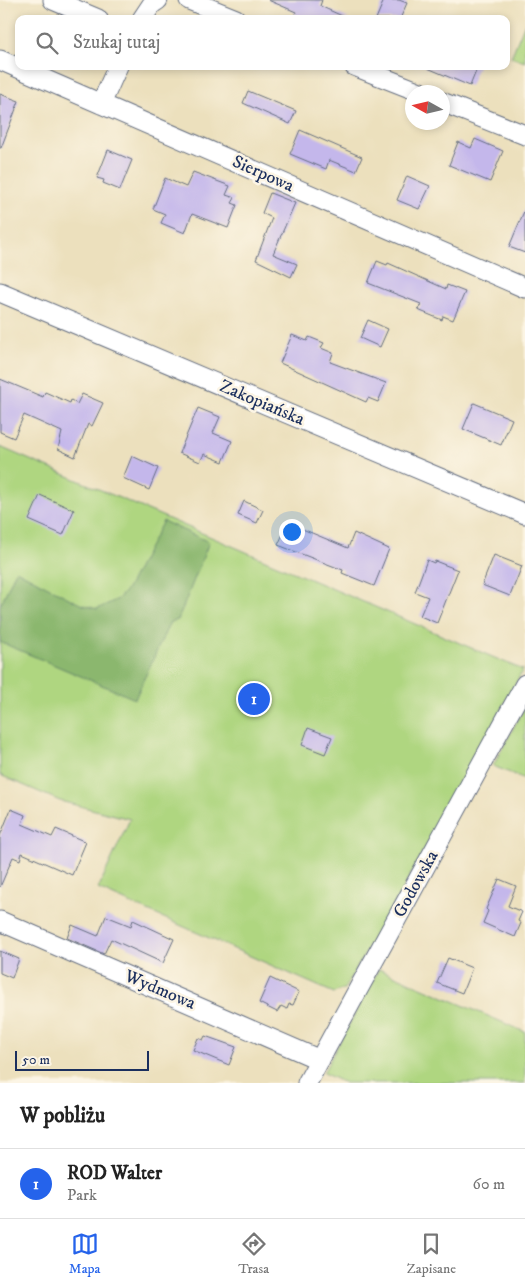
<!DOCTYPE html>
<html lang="pl">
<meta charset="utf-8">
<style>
body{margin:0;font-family:"IM FELL DW Pica",serif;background:#f6f6f6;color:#222}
.compass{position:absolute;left:405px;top:85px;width:45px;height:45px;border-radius:50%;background:#fff;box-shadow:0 2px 8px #0003;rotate:278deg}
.scale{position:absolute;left:15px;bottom:12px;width:134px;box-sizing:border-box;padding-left:5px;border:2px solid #1b2f5e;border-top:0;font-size:14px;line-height:18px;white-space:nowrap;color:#1b2f5e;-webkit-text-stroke:4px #fcf5e5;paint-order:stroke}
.you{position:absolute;left:291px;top:531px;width:18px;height:18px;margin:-12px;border:4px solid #fff;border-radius:50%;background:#1a73e8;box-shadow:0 0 0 8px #1a73e833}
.badge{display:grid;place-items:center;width:32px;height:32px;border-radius:50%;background:#2563eb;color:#fff;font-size:16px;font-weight:700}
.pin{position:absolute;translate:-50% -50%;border:2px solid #fff;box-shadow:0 1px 5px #0006}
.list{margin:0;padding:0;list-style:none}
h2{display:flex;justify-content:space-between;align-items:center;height:65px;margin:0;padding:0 20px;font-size:21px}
h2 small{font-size:16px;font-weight:400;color:#767676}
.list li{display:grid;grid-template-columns:32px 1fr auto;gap:15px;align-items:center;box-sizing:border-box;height:70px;padding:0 20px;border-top:1px solid #e0e0e0}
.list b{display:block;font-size:19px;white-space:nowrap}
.list p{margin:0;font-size:16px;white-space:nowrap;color:#767676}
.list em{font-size:16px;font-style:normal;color:#767676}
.icon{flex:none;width:28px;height:28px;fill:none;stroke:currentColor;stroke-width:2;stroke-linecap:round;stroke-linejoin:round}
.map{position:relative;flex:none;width:525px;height:1083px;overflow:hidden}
.search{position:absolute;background:#fff;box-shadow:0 2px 8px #0003;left:15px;right:15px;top:15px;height:55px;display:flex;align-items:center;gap:12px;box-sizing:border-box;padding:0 18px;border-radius:10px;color:#767676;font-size:19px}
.sheet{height:135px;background:#fff}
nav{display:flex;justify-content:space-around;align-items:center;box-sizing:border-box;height:70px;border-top:1px solid #e0e0e0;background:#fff;font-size:14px;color:#767676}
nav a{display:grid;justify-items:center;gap:2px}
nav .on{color:#2563eb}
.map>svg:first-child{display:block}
.green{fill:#afd680;stroke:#65826f}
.forest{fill:#8bb76e;stroke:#537366}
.building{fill:#c4b7eb}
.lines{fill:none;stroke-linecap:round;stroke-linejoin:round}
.street-casing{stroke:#646d7f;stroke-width:21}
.street{stroke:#fff;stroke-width:19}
.labels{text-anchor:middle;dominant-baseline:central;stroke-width:5;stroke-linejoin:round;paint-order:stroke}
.street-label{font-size:18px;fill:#1b2f5e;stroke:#fcf5e5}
</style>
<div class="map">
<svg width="525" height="1083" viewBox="0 0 525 1083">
<rect width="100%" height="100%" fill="#fcf5e5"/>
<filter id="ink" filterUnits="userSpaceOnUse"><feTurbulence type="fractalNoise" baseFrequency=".02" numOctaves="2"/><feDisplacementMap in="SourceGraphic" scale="10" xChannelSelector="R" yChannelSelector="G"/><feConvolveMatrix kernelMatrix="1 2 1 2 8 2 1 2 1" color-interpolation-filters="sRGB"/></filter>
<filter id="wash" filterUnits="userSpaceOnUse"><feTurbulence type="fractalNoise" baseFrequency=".0096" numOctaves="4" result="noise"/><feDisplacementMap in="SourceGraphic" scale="20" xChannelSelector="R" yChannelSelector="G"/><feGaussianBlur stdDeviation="1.12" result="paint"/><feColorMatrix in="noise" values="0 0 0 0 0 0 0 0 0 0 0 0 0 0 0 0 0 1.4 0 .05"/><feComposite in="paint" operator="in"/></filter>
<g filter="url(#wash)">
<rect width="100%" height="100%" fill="#ece0bd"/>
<path class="green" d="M525 23V62L511 57Z
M0 447 523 670 399 896 344 989 334 993 98 889 130 819 60 801 0 775Z
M525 706V779L493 766Z
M379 969 525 1032V1083H345L323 1073Z"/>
<path class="forest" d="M163 521 209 542 178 620 170 622 135 699 0 642V606L16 570 80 604 97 609 118 599 127 589Z"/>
<g id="blocks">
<path class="building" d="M268 0H322L320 6 349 19H293L296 12Z
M384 0H399L407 3 400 19H376Z
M423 66H478L470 86Z
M248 91 296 111 290 124 243 103Z
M0 94 19 101 1 148H0Z
M300 130 362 157 356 171 329 160 326 169 290 154Z
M475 139 503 151 490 182 449 165 458 142 471 148Z
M108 150 132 160 120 190 103 183 104 180 97 178Z
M193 172 230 186 226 195 235 198 232 203 237 205 228 228 192 214 185 233 161 223 165 214 153 209 165 178 186 187Z
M407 176 430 186 419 209 397 200Z
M270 193 295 203 273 254 297 264 291 277 256 260 272 218 262 213Z
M525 209V253L509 247Z
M377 261 387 265 388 263 446 289 447 285 465 292 453 320 443 316 442 320 418 310 421 304 368 283Z
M368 320 388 329 380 347 360 338Z
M292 335 307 341 309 337 324 343 321 348 333 353 330 362 386 383 378 402 368 398 366 402 280 363Z
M0 379 43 397 45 392 70 403 71 400 77 404 82 394 103 403 92 426 88 424 75 457 58 449 62 432 24 415 14 438 0 432Z
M474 403 512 419 501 445 463 429Z
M198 408 220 417 213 433 232 441 223 462 204 454 200 462 179 453Z
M132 456 158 468 149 490 123 478Z
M40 495 74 510 63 535 29 520Z
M244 501 263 510 257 523 238 515Z
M288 523 348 548 354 533 389 549 374 586 342 573 343 570 278 545Z
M494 555 522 566 510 596 482 585Z
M427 560 434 563 435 561 458 570 437 623 420 616 428 597 415 592Z
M308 728 332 737 325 754 302 745Z
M11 809 25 815 22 824 52 837 56 829 86 842 72 875 22 853 20 860 13 857 0 887V836Z
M499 879 516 886 508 906 522 912 518 921 521 923 515 937 483 923 488 911 486 909Z
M106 916 131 926 133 920 174 939 163 963 111 939 104 954 67 938 72 925 98 936Z
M0 951 19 959 12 978 0 973Z
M448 958 472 968 462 993 437 983Z
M270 978 299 992 293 1005 289 1004 287 1009 281 1006 277 1012 259 1003Z
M205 1036 236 1047 229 1065 193 1050 198 1038 203 1040Z"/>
</g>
</g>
<g filter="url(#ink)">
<use href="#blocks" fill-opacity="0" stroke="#646d7f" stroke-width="1"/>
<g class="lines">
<g class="street-casing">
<path id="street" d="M53 0 98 19
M189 0 236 19
M142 19 152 4 158 0
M0 60 525 288
M354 66 420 92
M442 102 525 135
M101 104 118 66
M0 292 525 514
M0 921 320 1060
M307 1083 525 684"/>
</g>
<use href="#street" class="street"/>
</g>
</g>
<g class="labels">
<g class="street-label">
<text transform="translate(263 174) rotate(24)">Sierpowa</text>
<text transform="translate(262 403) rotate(23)">Zakopiańska</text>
<text transform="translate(416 884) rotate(-61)">Godowska</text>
<text transform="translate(160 990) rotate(23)">Wydmowa</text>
</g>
</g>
</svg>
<svg class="compass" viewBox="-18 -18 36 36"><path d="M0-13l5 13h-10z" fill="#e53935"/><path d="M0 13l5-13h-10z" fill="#767676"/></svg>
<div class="scale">50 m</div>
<div class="you"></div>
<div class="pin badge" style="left:254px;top:699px">1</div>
<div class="search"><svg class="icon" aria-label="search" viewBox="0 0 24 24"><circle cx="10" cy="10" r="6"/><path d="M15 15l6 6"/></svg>Szukaj tutaj</div>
</div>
<section class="sheet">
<h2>W pobliżu<small></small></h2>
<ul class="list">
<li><span class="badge">1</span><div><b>ROD Walter</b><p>Park</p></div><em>60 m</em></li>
</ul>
</section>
<nav>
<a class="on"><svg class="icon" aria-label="map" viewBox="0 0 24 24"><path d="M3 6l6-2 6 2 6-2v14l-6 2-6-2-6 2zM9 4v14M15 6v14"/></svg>Mapa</a>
<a><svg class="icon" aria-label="directions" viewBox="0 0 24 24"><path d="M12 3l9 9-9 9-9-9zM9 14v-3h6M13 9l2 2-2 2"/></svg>Trasa</a>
<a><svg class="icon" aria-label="saved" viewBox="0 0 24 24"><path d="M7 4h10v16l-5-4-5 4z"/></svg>Zapisane</a>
</nav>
